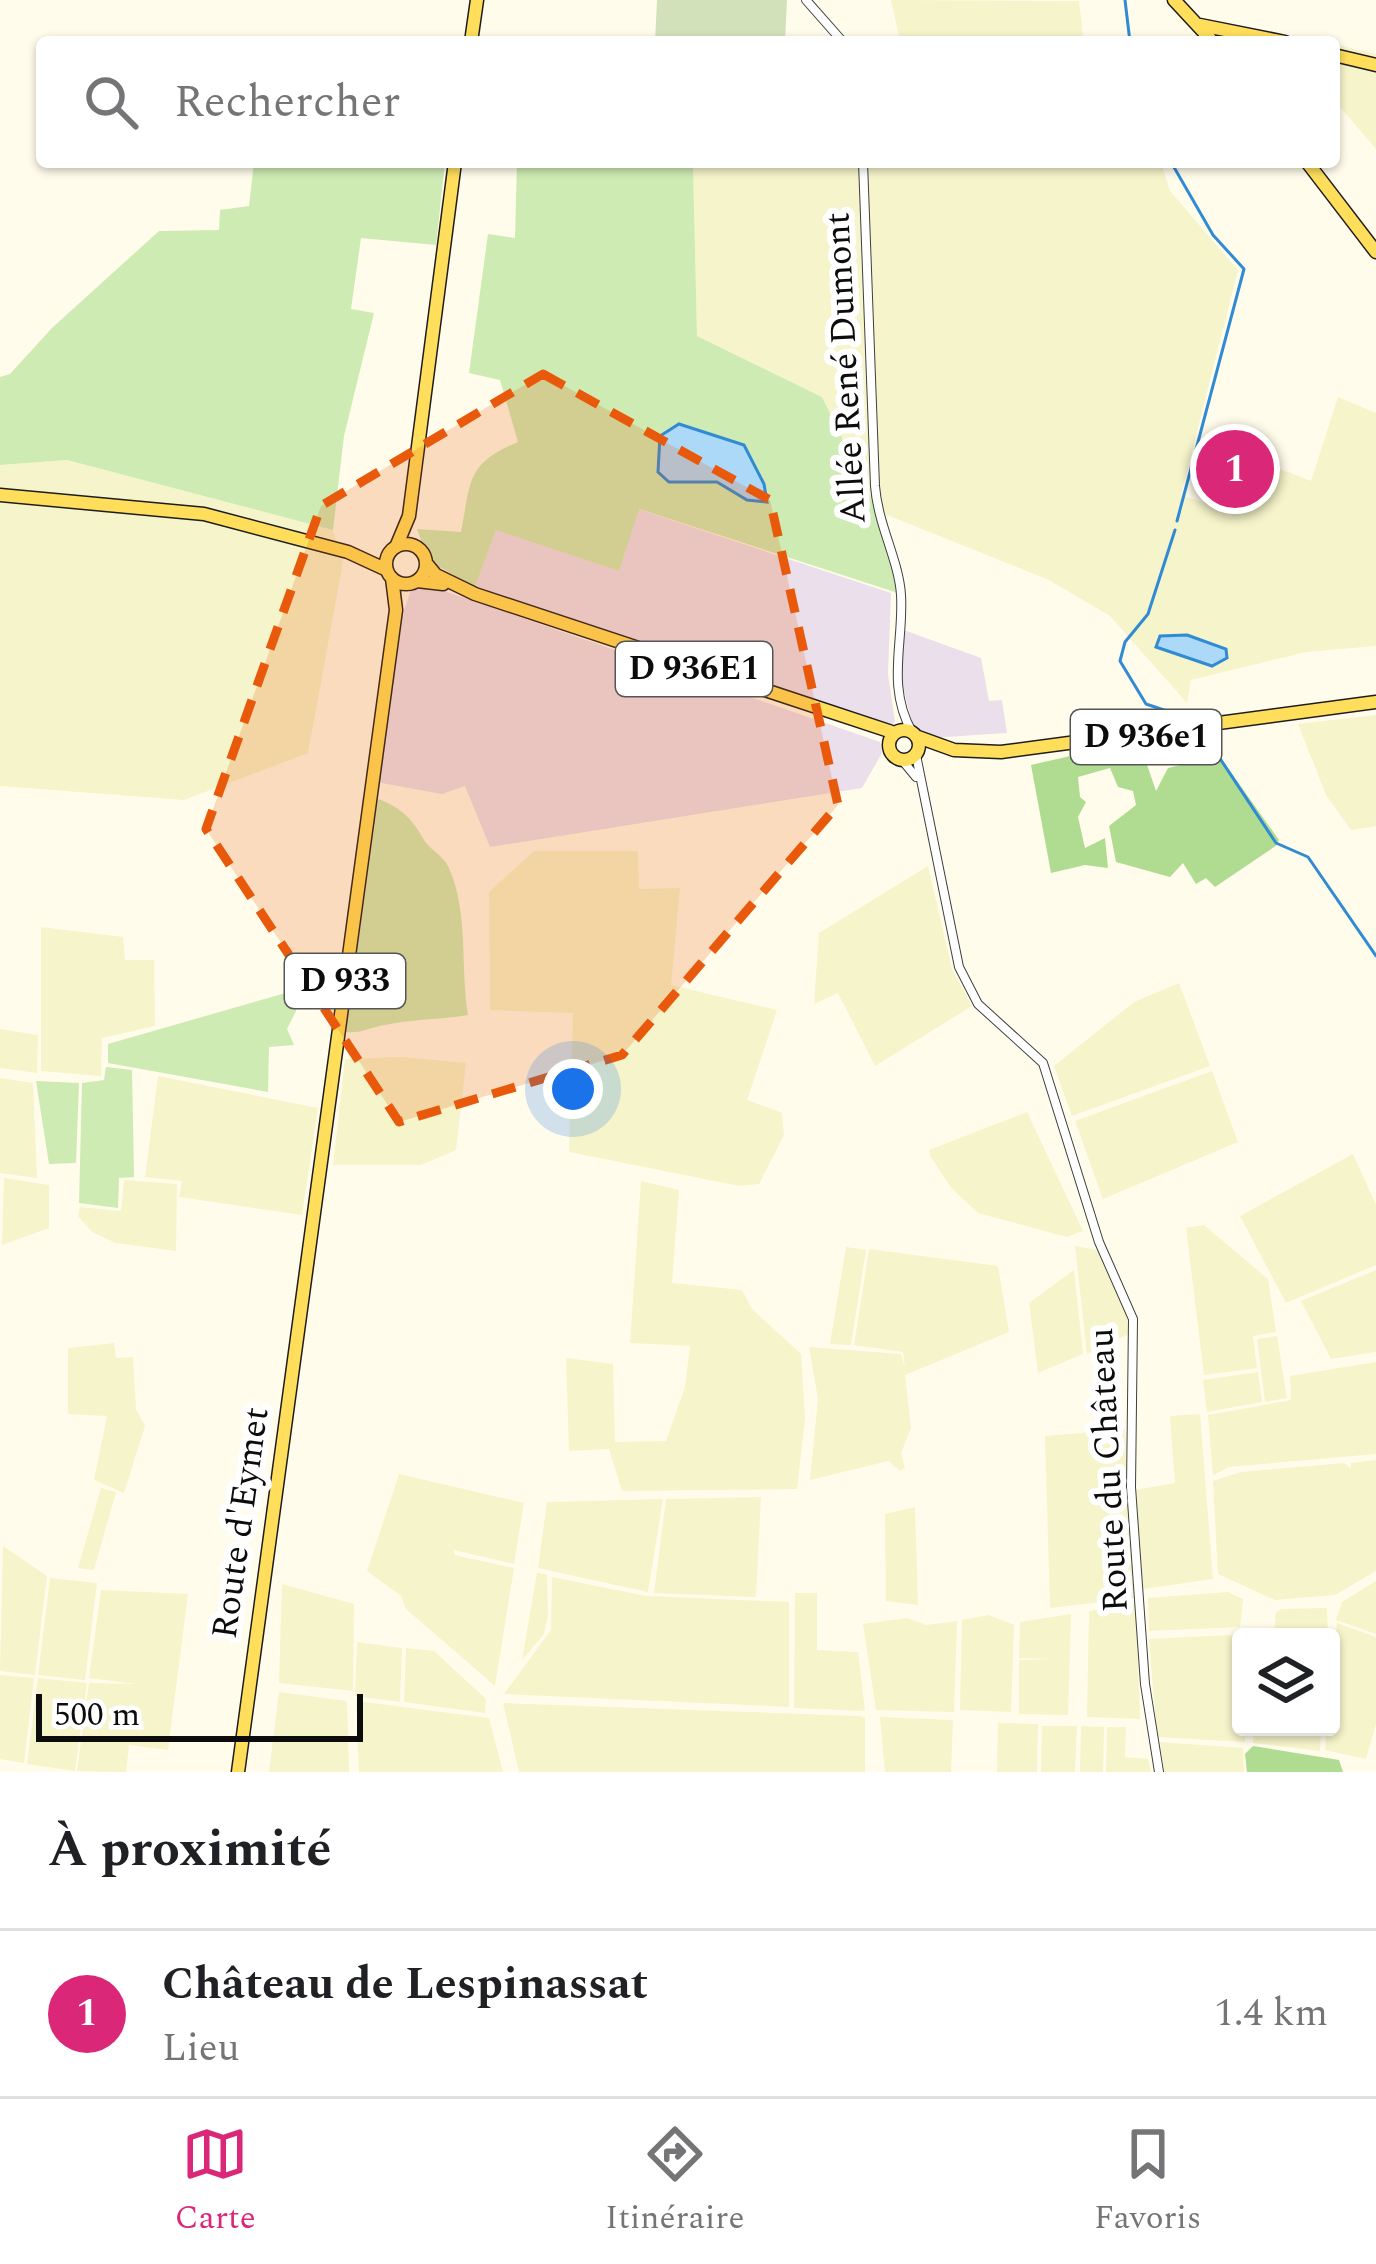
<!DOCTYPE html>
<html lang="fr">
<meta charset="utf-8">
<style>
body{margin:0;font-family:Spectral,serif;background:#f6f6f6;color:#202124}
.controls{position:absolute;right:36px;bottom:36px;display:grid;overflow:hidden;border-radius:12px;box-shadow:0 3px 9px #0004}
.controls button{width:108px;height:108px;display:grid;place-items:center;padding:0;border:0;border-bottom:3px solid #e0e0e0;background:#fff;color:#202124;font:60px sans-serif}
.scale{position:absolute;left:36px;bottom:30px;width:327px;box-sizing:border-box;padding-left:12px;border:6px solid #0c0c0c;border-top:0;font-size:33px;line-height:42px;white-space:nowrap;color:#0c0c0c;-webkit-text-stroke:9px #fff;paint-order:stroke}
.you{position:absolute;left:573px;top:1089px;width:42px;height:42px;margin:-30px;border:9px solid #fff;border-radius:50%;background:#1a73e8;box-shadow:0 0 0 18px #1a73e833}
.badge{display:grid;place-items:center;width:78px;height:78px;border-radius:50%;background:#db2777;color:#fff;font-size:39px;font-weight:700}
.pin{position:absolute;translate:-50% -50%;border:6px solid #fff;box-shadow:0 3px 12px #0006}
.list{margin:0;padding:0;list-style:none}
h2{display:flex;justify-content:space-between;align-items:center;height:156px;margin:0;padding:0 48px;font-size:51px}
h2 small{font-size:39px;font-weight:400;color:#757577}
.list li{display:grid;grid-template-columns:78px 1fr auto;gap:36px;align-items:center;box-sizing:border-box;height:168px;padding:0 48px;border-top:3px solid #e0e0e0}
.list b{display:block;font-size:45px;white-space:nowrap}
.list p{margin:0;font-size:39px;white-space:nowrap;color:#757577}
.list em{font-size:39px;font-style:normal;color:#757577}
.icon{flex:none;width:66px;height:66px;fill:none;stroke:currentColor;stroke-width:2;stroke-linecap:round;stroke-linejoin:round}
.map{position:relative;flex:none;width:1376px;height:1772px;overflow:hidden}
.search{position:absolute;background:#fff;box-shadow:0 3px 9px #0004;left:36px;right:36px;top:36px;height:132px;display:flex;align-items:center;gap:30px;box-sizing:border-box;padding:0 42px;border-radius:12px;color:#757577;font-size:45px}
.sheet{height:324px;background:#fff}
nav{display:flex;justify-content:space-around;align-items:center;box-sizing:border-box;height:168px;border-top:3px solid #e0e0e0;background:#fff;font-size:33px;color:#757577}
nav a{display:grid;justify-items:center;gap:6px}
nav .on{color:#db2777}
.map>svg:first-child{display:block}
.industrial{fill:#ebdfec}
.farmland{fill:#f6f4ca}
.green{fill:#ceebb3}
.forest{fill:#b0dc91}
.cemetery{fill:#d3e1bb}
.water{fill:#add9f9;stroke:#308bd4;stroke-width:3}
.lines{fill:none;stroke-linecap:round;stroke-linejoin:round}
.stream{stroke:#308bd4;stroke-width:3}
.minor-casing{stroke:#3f3f3f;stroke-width:10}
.major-casing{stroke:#1d1d1d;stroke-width:15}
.minor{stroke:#fff;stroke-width:8}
.major{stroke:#ffde5b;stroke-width:12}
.marked{fill:#e8590c;fill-opacity:0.2;stroke:#e8590c;stroke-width:9;stroke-dasharray:24 15;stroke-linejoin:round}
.labels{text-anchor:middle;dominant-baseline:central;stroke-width:12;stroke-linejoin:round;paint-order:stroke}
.shield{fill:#fff;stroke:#555;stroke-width:3}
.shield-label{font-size:33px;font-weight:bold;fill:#0c0c0c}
.street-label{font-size:36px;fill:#0c0c0c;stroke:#fff}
</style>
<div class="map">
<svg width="1376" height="1772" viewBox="0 0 1376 1772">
<rect width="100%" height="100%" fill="#fffceb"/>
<path class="industrial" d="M638 509 891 593 888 674 895 722 887 728 475 587 496 529 619 571Z
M424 584 880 742 882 753 862 788 490 847 465 786 442 794 376 782 404 611 411 590Z
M901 629 981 658 989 701 1002 700 1007 733 930 738 912 723 900 674Z"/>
<path class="farmland" d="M891 0 1079 1 1083 34 1080 42H900Z
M1334 44 1376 54V149L1334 100Z
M693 162H1161L1170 191 1238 270 1181 495 1234 512 1257 460 1311 481 1338 397 1376 413V646L1306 652 1191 680 1187 703 1110 616 1049 580 877 511 822 397 697 336Z
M67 460 333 530 343 562 308 753 184 800 0 786V465Z
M1376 715V826L1351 830 1326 795 1298 724Z
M534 851H638L639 889 680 888 671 985 777 1010 747 1100 782 1113 784 1135 759 1184 739 1186 569 1152 573 1013 490 1010 489 892Z
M928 866 952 969 972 1006 875 1066 838 993 814 1004 819 933Z
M41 927 123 937 125 960H154L155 1026 102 1038 101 1076 41 1071Z
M1179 983 1210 1066 1072 1116 1054 1066 1134 1002Z
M0 1029 38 1035 37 1073 0 1068Z
M401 1057 466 1063 456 1150 421 1165H333L345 1059Z
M1212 1071 1238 1142 1103 1199 1075 1121Z
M158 1076 318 1108 302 1215 179 1197 182 1181 145 1177Z
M0 1078 33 1083 37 1178 0 1173Z
M1027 1112 1083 1231 1067 1237 978 1213 952 1189 930 1156 929 1150Z
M1353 1154 1376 1205V1265L1286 1303 1240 1216Z
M4 1178 49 1185V1228L2 1245Z
M124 1180 177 1184 176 1251 116 1243 92 1232 78 1216 80 1207 121 1211Z
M641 1181 679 1190 672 1283 742 1290 752 1309 801 1354 805 1418 797 1489 622 1491 609 1449 569 1451 566 1358 613 1364 615 1442 666 1441 685 1387 690 1346 630 1343Z
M1204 1225 1268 1279 1276 1332 1253 1336 1257 1368 1204 1375 1186 1228Z
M1075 1246 1097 1250 1127 1316 1129 1334 1087 1354Z
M846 1247 866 1250 851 1345 830 1344Z
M869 1249 998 1266 1009 1332 905 1375 911 1428 901 1453 905 1468 900 1471 888 1461 810 1480 818 1399 809 1347 901 1354 905 1368 903 1352 854 1345Z
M1074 1270 1083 1354 1038 1373 1029 1303Z
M1376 1270V1352L1331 1359 1301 1301Z
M1277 1336 1287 1398 1265 1402 1257 1339Z
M114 1343 116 1358 133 1357 136 1409 145 1426 124 1493 94 1480 107 1416 68 1414V1348Z
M1376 1362V1454L1229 1467 1213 1475 1208 1415 1291 1400 1290 1376Z
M1258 1372 1262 1402 1207 1412 1203 1380Z
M1200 1414 1213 1579 1143 1589 1136 1490 1175 1483 1170 1416Z
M1125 1429 1134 1598 1050 1608 1045 1436Z
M1376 1460V1571L1335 1595 1275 1600 1218 1574 1213 1481 1241 1472 1344 1463 1351 1468V1463Z
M399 1474 524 1503 514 1564 454 1550V1555L514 1568 495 1686 406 1609 401 1596 367 1571Z
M101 1488 116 1492 94 1570 78 1568Z
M761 1497 756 1597 654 1593 666 1499Z
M663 1499 648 1592 538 1568 547 1502Z
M915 1507 918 1605 886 1601 885 1514Z
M3 1546 47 1576 35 1675 0 1671Z
M537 1573 547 1574 548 1616 544 1634 522 1660Z
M552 1577 646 1596 789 1602V1707L504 1694 551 1630Z
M50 1578 97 1583 85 1680 38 1675Z
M1376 1581V1634L1336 1620 1342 1602Z
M282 1584 354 1604 353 1691 279 1683Z
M101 1590 188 1594 168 1750 129 1745 126 1772 77 1771 89 1683 136 1684 89 1678Z
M1228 1592 1243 1599 1240 1627 1149 1631 1148 1598Z
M795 1593H817V1650L858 1652 865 1711 794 1708Z
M1136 1604 1140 1719 1087 1717 1089 1611Z
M1327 1608 1328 1637H1260L1274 1633 1276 1612 1282 1609Z
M1071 1614 1068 1715 1019 1714V1660L1056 1659 1019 1658 1020 1622Z
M989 1615 1014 1625 1011 1712 960 1710 962 1620Z
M907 1618 926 1625 957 1621 954 1712 876 1710 863 1624Z
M1337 1623 1376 1637V1724L1366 1759 1325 1750Z
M1251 1634 1241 1637 1245 1742 1157 1737 1149 1639Z
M357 1642 402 1648 400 1702 355 1696Z
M406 1648 434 1651 486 1699 485 1713 404 1702Z
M0 1675 34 1678 24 1763 0 1759Z
M38 1678 87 1683 75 1771 27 1764Z
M279 1692 347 1701 349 1772H269Z
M356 1701 489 1718 503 1772H359Z
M503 1703 860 1716 865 1718V1772H519Z
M880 1717 953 1720 951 1772H885Z
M998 1723 1038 1724 1037 1772H997Z
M1042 1726H1077L1075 1772H1041Z
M1081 1726 1104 1727 1103 1772H1080Z
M1107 1727H1126L1125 1757 1148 1759 1151 1772H1106Z
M1254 1727H1321L1320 1751 1253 1743Z
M1160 1742 1243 1748 1244 1772H1164Z"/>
<path class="green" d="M254 162H445L436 245 361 238 351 309 374 313 344 436 333 530 67 460 0 465V377L10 374 52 328 159 231 219 230 220 210 249 206Z
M517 162H693L697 336 822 397 877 511 901 594 639 509 619 571 496 530 475 587 429 561 417 529 461 532C471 481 466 463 518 442L500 380 469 373 488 234 515 238Z
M378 799C401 807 413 820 424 840 431 851 443 855 449 868 469 914 460 966 468 1015 440 1020 412 1019 385 1025 371 1027 360 1034 346 1032Z
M296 990V1011L287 1029 294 1045 269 1047 268 1092 108 1063V1044Z
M106 1067 132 1070 134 1177 119 1178 118 1208 79 1203 82 1083 104 1080Z
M36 1081 79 1083 76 1163 49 1164Z"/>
<path class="forest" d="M1203 733 1279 840 1277 845 1215 887 1206 878 1196 884 1183 863 1170 877 1116 862 1109 826 1136 805 1133 791 1118 787 1110 768 1078 777 1080 797 1086 802 1078 817 1085 848 1105 838 1108 868 1085 865 1051 873 1031 765 1079 754 1110 764 1141 746 1159 754 1151 761 1144 756 1156 791 1168 768 1201 760 1185 749 1183 735Z
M1253 1746 1339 1760 1343 1772H1247L1245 1754Z"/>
<path class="cemetery" d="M657 0H787L785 42H655Z"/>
<path class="water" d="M679 424 744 445 764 484 767 502 747 500 717 482H669L658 472 660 436Z
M1187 635 1226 649 1227 658 1212 666 1156 647 1160 636Z"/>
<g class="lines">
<path class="stream" d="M1125 0 1130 42
M1171 162 1213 235 1244 269 1177 521
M1175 530 1148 614 1125 642 1120 661 1146 704 1176 714
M1201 744 1213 748 1276 843 1308 857 1376 956"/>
<g class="minor-casing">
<path id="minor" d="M806 0 843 42
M863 162 875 486C878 525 899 561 901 595 904 642 886 686 912 732
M916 755 959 967 978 1004 1043 1063 1099 1242 1133 1319 1131 1487 1145 1684 1159 1772
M902 760 916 777"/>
</g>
<g class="major-casing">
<path id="major" d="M1174 0 1213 42
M1200 25 1285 42
M471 42 477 0
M1334 55 1376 65
M1307 162 1376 252
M0 495 204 514 348 552 387 570
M386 564a20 20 0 1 1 40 0a20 20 0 1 1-40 0Z
M396 547 409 516 455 162
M426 563 436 575 475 594 895 733
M417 581 443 584
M889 745a15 15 0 1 1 30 0a15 15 0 1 1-30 0Z
M918 737 954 750 1001 752 1376 702
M238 1772 396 610 392 578"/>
</g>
<use href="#minor" class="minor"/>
<use href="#major" class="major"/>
</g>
<path class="marked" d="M543 374 770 500 838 805 622 1055 399 1122 206 829 321 506Z"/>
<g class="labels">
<g class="shield">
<rect x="616" y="642" width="156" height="54" rx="9"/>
<rect x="1071" y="710" width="150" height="54" rx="9"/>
<rect x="285" y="954" width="120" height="54" rx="9"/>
</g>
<g class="shield-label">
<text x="694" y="669">D 936E1</text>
<text x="1146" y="737">D 936e1</text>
<text x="345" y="981">D 933</text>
</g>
<g class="street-label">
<text transform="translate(846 368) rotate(-93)">Allée René Dumont</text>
<text transform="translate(1109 1470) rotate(-93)">Route du Château</text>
<text transform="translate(241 1523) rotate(-82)">Route d'Eymet</text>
</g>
</g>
</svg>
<div class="controls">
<button><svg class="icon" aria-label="layers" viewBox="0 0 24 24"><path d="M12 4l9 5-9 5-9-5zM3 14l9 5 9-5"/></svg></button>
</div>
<div class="scale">500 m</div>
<div class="you"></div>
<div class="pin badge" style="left:1235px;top:469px">1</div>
<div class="search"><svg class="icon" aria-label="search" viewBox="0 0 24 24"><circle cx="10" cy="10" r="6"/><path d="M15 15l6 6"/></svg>Rechercher</div>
</div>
<section class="sheet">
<h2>À proximité<small></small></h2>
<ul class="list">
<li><span class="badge">1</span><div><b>Château de Lespinassat</b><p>Lieu</p></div><em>1.4 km</em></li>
</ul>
</section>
<nav>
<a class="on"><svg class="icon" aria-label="map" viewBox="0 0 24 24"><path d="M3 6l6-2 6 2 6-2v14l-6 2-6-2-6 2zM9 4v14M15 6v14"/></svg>Carte</a>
<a><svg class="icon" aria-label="directions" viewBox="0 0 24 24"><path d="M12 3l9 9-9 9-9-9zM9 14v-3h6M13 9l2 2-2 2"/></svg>Itinéraire</a>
<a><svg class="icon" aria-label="saved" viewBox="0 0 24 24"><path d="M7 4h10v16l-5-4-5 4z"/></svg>Favoris</a>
</nav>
